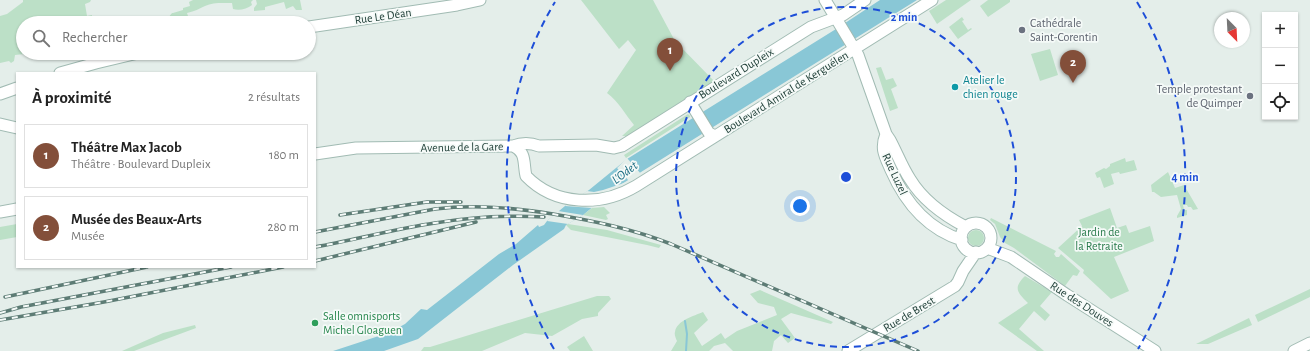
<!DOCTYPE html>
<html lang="fr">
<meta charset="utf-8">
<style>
body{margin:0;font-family:"Alegreya Sans",sans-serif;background:#f2f2f2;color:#222}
.controls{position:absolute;right:12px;top:12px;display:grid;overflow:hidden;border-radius:0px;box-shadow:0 1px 3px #0004}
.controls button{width:36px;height:36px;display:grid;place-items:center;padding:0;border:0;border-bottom:1px solid #e0e0e0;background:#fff;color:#222;font:20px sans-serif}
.compass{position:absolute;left:1214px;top:12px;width:36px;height:36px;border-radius:50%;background:#fff;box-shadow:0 1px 3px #0004;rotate:156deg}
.you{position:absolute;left:800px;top:206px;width:14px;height:14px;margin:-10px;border:3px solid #fff;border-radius:50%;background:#1a73e8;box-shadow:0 0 0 6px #1a73e833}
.badge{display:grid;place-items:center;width:26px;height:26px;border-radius:50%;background:#834f3a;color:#fff;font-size:13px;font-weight:700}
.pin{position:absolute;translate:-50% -33px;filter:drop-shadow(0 1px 2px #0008)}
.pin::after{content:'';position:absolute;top:21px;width:14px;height:12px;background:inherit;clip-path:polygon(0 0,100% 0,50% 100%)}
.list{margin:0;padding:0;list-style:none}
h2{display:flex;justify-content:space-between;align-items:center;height:52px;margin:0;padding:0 16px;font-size:17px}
h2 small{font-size:13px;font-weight:400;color:#767676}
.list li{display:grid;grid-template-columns:26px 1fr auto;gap:12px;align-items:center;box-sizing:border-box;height:64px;margin:0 8px 8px;padding:0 8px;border:1px solid #e0e0e0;border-radius:0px}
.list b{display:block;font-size:15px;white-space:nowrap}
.list p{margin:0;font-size:13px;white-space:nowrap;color:#767676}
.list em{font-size:13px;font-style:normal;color:#767676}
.icon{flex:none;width:22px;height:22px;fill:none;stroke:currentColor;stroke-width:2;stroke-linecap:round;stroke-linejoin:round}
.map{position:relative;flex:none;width:1310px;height:351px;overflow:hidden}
.search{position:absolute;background:#fff;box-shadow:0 1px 3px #0004;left:16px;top:16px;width:300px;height:44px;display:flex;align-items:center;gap:10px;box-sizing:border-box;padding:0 14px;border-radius:22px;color:#767676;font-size:15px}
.panel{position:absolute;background:#fff;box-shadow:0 1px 3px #0004;left:16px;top:72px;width:300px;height:196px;border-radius:0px}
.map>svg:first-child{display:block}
.green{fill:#bce0c7}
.water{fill:#89c7d6}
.pier{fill:#e4eeea}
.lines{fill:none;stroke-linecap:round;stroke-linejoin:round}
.stream{stroke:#89c7d6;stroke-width:2}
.secondary-casing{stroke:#a1bbb3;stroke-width:13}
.secondary{stroke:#fff;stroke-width:11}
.rail-casing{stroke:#5d7c75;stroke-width:3.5}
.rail{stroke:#f5faf8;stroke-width:2;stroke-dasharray:6;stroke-linecap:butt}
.ring{fill:none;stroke:#1d4ed8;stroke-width:2;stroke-dasharray:7 5}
.worship-dot{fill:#6b7280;stroke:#f5faf8;stroke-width:1.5}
.culture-dot{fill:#0f9aa8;stroke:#f5faf8;stroke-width:1.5}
.leisure-dot{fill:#2e9e5b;stroke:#f5faf8;stroke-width:1.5}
.labels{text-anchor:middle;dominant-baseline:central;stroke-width:3.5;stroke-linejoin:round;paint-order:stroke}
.street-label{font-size:12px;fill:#22413a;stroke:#f5faf8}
.worship-label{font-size:12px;fill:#5b616d;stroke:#f5faf8;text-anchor:start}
.culture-label{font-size:12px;fill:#0d838f;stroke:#f5faf8;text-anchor:start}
.park-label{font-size:12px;fill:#297b4c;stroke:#f5faf8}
.leisure-label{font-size:12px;fill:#27864d;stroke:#f5faf8;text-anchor:start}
.water-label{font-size:13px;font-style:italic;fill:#186b81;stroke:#f5faf8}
.centre{fill:#1d4ed8;stroke:#f5faf8;stroke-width:2}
.ring-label{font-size:12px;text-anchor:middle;font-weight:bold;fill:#1d4ed8;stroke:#f5faf8;stroke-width:3.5;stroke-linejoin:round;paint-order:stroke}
</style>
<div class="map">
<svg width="1310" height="351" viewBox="0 0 1310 351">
<rect width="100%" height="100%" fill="#e4eeea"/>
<path class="green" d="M23 0H91L90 2 85 4 87 16 92 15V16L88 19 89 23H23V53H34L15 55 14 61 11 63 9 61 0 63V16L7 14 23 2Z
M193 0H253L251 2 252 5C247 9 239 11 233 9L232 3C223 3 213 2 205 6 199 9 195 11 187 13L188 16 169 19V21L164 23 172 13H173L183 10V8L190 6 189 2Z
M256 0H300L302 10H296L293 6 286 9 284 2 265 7V10L254 11V8L257 4Z
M581 0H653L675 41 714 81 627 136H622L634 125C625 114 619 102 607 93L636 50 628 40 619 49Z
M946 0H971L937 24 929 11Z
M988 0H1010V2L988 17 980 6Z
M962 17 964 20 962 21 968 30 971 28 972 29 958 39 949 27Z
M1050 49 1058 75 1040 81 1031 54Z
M881 67 886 80 893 78 897 86 891 89 898 108 890 111 876 68Z
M688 114 690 116V117L626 158 624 155Z
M1125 158 1126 162 1134 160 1137 170 1120 174 1119 172 1111 174 1114 184 1104 188 1100 177 1097 178 1095 173 1104 168 1106 169 1110 166V164Z
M1168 172 1175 188 1184 185 1198 209 1193 210 1191 207H1188L1187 205H1183L1184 210H1187V215L1177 218V216L1181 209 1177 195 1161 197 1154 192H1152L1151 185Z
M604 207 610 213 606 215 608 219 606 220 583 215 592 208Z
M1110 208 1117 228 1126 225 1129 233 1150 226 1154 241 1114 257 1129 291 1111 299 1083 273 1084 270 1058 248 1082 226 1079 220Z
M991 218 1056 251 1054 254 1056 257H1059L1061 254 1080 271 1077 276 1073 275 1065 286 1014 248 1005 243 1000 237 995 224 990 220Z
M17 224V237L0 240V227Z
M568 224 607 230 661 245 659 248 647 245 571 230 566 225Z
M968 238a8 8 0 1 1 16 0a8 8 0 1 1-16 0Z
M1025 276 1052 292 1040 306 1050 315 1045 321 1034 311 1019 329 1044 351H1037L998 323 1028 303C1017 292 1013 288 1025 276Z
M1310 289V297L1258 322 1255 315Z
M760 290 833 322 831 324 791 313 781 319 795 338 788 343 781 335 774 341 772 351H733L725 343 714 346 709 351H671L677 341C676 339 674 334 675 332 677 320 694 316 703 312L708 320 694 333 702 346 721 333 725 339 737 331 777 315 774 307 758 303 750 294Z
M597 296H609L611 299 598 313V316L582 319 552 336 525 333 482 351H421L424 347H430Z
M1249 318 1252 325 1208 344H1196Z
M195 325 196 328 134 351H122L163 333Z
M584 336 593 351H570L567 347Z"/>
<path class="water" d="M880 0H917L617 187 583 215 566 225 564 229 513 265 418 339 384 351H333L388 333 405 324 421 309 427 310 499 254 516 244 538 225 539 227 544 225 547 221 565 206 589 190 627 159 836 29Z"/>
<path class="pier" d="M627 158 641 174 629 181 617 168Z
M627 182 592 208 565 206 587 191 594 192 603 190Z
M558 211 583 215 568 224 547 221Z"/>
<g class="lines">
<path class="stream" d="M685 321 687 334 686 351"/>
<g class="secondary-casing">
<path id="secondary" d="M825 0 858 55 886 134 890 140C897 153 902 167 910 179 922 199 945 216 966 227
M309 27 457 5 480 0
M60 73 96 63 138 53
M0 94 17 88
M690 102 709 133 715 136
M0 124 17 128
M886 134C880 149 885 156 891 170 905 202 927 229 962 240
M513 146C527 152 523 164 526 176 555 206 601 207 636 186L932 0
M315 154 356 148 513 146C521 143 531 143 539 146L596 145 614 148 622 146 811 27 843 15 865 0
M0 212 17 209
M961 238a15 15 0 1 1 30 0a15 15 0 1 1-30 0Z
M987 248 1011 257 1067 295 1155 351
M848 351 955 286 958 282 963 271 976 252
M1294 351 1310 343"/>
</g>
<use href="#secondary" class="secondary"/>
<g class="rail-casing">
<path id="rail" d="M340 215 427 202H461
M315 232 435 209C475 204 514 208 553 214 594 221 633 229 671 244L918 351
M315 247C355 240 394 229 435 223 471 217 507 215 544 217
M315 261 476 222
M5 297 147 267
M0 313 21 307 231 267
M0 320 104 302 283 267"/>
</g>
<use href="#rail" class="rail"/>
</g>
<g class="ring">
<circle cx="846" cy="177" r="170"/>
<path d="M554 349A339 339 0 0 1 555 2M1137 2A339 339 0 0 1 1138 349"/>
</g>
<g class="worship-dot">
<circle cx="1022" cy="30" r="4"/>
<circle cx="1250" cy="96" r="4"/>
</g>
<circle class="culture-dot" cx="955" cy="87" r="4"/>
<circle class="leisure-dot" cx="315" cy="323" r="4"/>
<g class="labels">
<g class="street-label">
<text transform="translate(383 16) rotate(-8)">Rue Le Déan</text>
<text transform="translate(736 73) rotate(-32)">Boulevard Dupleix</text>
<text transform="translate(786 92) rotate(-32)">Boulevard Amiral de Kerguélen</text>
<text transform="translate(462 147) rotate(-1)">Avenue de la Gare</text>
<text transform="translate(895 174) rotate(65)">Rue Luzel</text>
<text transform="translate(1082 304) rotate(33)">Rue des Douves</text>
<text transform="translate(909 314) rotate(-31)">Rue de Brest</text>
</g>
<g class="worship-label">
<text x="1030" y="23">Cathédrale<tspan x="1030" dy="14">Saint-Corentin</tspan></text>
<text x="1242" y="89" text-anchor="end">Temple protestant<tspan x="1242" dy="14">de Quimper</tspan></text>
</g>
<g class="culture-label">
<text x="963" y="80">Atelier le<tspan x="963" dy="14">chien rouge</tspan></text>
</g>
<g class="park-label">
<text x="1099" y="232">Jardin de<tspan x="1099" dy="14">la Retraite</tspan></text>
</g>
<g class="leisure-label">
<text x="323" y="316">Salle omnisports<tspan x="323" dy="14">Michel Gloaguen</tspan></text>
</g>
<g class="water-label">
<text transform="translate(625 173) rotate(-37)">L'Odet</text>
</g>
</g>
<circle cx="846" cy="177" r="6" class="centre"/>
<g class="ring-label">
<text x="904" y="21">2 min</text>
<text x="1185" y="181">4 min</text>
</g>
</svg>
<div class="controls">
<button>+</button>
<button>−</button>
<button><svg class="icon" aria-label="locate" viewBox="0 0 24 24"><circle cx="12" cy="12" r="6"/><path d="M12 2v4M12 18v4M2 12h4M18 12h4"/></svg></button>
</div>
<svg class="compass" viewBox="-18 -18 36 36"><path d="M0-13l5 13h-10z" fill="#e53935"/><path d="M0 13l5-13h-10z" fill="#767676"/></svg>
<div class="you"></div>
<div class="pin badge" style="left:670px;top:71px">1</div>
<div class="pin badge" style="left:1073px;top:83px">2</div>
<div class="search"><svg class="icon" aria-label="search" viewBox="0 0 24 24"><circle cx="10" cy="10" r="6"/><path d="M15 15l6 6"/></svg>Rechercher</div>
<section class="panel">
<h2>À proximité<small>2 résultats</small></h2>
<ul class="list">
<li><span class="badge">1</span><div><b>Théâtre Max Jacob</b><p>Théâtre · Boulevard Dupleix</p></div><em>180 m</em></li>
<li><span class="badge">2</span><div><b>Musée des Beaux-Arts</b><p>Musée</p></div><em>280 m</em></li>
</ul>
</section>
</div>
